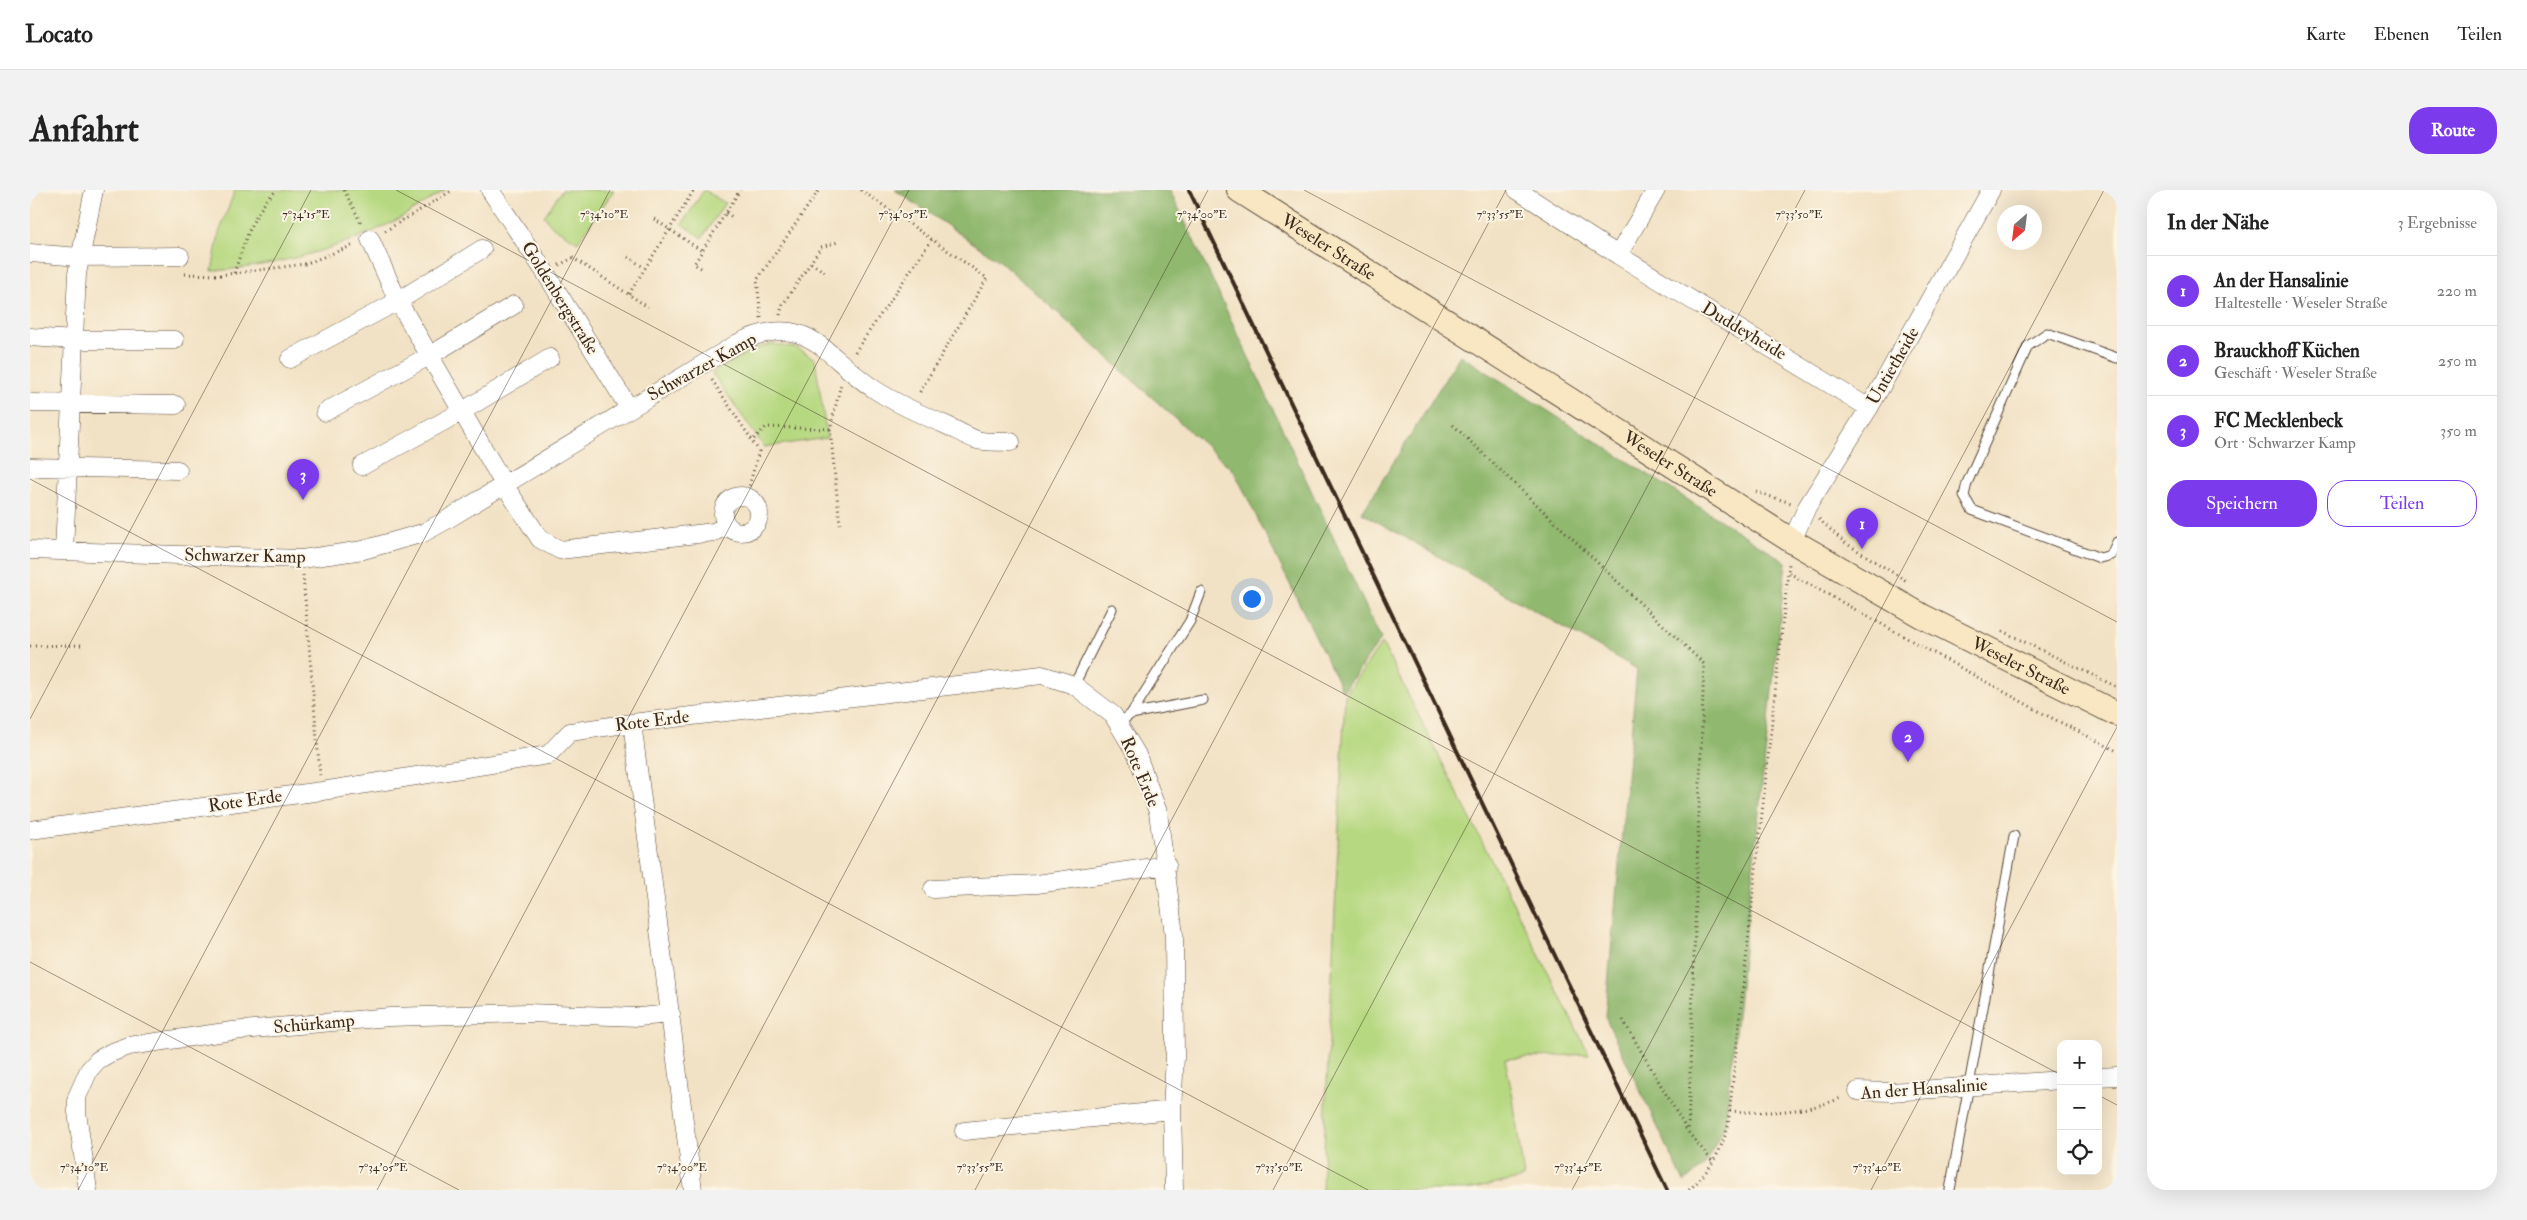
<!DOCTYPE html>
<html lang="de">
<meta charset="utf-8">
<style>
body{margin:0;font-family:"IM FELL Double Pica",serif;background:#f2f2f2;color:#222}
.controls{position:absolute;right:15px;bottom:15px;display:grid;overflow:hidden;border-radius:10px;box-shadow:0 5px 20px #0002}
.controls button{width:45px;height:45px;display:grid;place-items:center;padding:0;border:0;border-bottom:1px solid #e0e0e0;background:#fff;color:#222;font:25px sans-serif}
.compass{position:absolute;left:1967px;top:15px;width:45px;height:45px;border-radius:50%;background:#fff;box-shadow:0 5px 20px #0002;rotate:208deg}
.you{position:absolute;left:1221px;top:408px;width:18px;height:18px;margin:-12px;border:4px solid #fff;border-radius:50%;background:#1a73e8;box-shadow:0 0 0 8px #1a73e833}
.badge{display:grid;place-items:center;width:32px;height:32px;border-radius:50%;background:#7c3aed;color:#fff;font-size:16px;font-weight:700}
.pin{position:absolute;translate:-50% -41px;filter:drop-shadow(0 1px 2px #0008)}
.pin::after{content:'';position:absolute;top:26px;width:18px;height:15px;background:inherit;clip-path:polygon(0 0,100% 0,50% 100%)}
.list{margin:0;padding:0;list-style:none}
h2{display:flex;justify-content:space-between;align-items:center;height:65px;margin:0;padding:0 20px;font-size:21px}
h2 small{font-size:16px;font-weight:400;color:#767676}
.list li{display:grid;grid-template-columns:32px 1fr auto;gap:15px;align-items:center;box-sizing:border-box;height:70px;padding:0 20px;border-top:1px solid #e0e0e0}
.list b{display:block;font-size:19px;white-space:nowrap}
.list p{margin:0;font-size:16px;white-space:nowrap;color:#767676}
.list em{font-size:16px;font-style:normal;color:#767676}
.actions{display:flex;gap:10px;padding:15px 20px}
.actions a{flex:1;padding:11px 0;border:1px solid #7c3aed;border-radius:20px;text-align:center;font-size:18px;color:#7c3aed}
.actions .main{background:#7c3aed;color:#fff}
.icon{flex:none;width:28px;height:28px;fill:none;stroke:currentColor;stroke-width:2;stroke-linecap:round;stroke-linejoin:round}
.map{position:relative;flex:none;width:2087px;height:1000px;overflow:hidden;border-radius:20px}
header{display:flex;align-items:center;gap:30px;box-sizing:border-box;height:70px;padding:0 25px;background:#fff;border-bottom:1px solid #e0e0e0}
header strong{font-size:24px}
nav{display:flex;gap:28px;margin-inline-start:auto;font-size:18px}
.intro{display:flex;align-items:center;justify-content:space-between;box-sizing:border-box;height:120px;padding:0 30px}
h1{margin:0;font-size:35px}
.button{padding:12px 22px;border-radius:20px;background:#7c3aed;color:#fff;font-size:18px;font-weight:700}
main{display:flex;gap:30px;padding:0 30px}
aside{flex:1;background:#fff;border-radius:20px;box-shadow:0 5px 20px #0002}
.map>svg:first-child{display:block}
.green{fill:#b6d880;stroke:#78814f}
.forest{fill:#90b86e;stroke:#667146}
.lines{fill:none;stroke-linecap:round;stroke-linejoin:round}
.lane-casing{stroke:#564637;stroke-width:11}
.street-casing{stroke:#564637;stroke-width:19}
.secondary-casing{stroke:#564637;stroke-width:26}
.path{stroke:#564637;stroke-width:3;stroke-dasharray:1 4;stroke-linecap:butt}
.lane{stroke:#fff;stroke-width:9}
.street{stroke:#fff;stroke-width:18}
.secondary{stroke:#f9e7c3;stroke-width:24}
.rail{stroke:#3b2a1e;stroke-width:4}
.ticks{fill:none;stroke:#3b2a1e;stroke-width:1;stroke-opacity:0.45}
.labels{text-anchor:middle;dominant-baseline:central;stroke-width:4;stroke-linejoin:round;paint-order:stroke}
.street-label{font-size:18px;fill:#3b2a1e;stroke:#fcf5e5}
.ticks-label{font-size:12px;text-anchor:middle;fill:#3b2a1e;stroke:#fcf5e5;stroke-width:4;stroke-linejoin:round;paint-order:stroke}
</style>
<header>
<strong>Locato</strong>
<nav><a>Karte</a><a>Ebenen</a><a>Teilen</a></nav>
</header>
<div class="intro"><h1>Anfahrt</h1><a class="button">Route</a></div>
<main>
<div class="map">
<svg width="2087" height="1000" viewBox="0 0 2087 1000">
<rect width="100%" height="100%" fill="#fcf5e5"/>
<filter id="ink" filterUnits="userSpaceOnUse"><feTurbulence type="fractalNoise" baseFrequency=".02" numOctaves="2"/><feDisplacementMap in="SourceGraphic" scale="10" xChannelSelector="R" yChannelSelector="G"/><feConvolveMatrix kernelMatrix="1 2 1 2 8 2 1 2 1" color-interpolation-filters="sRGB"/></filter>
<filter id="wash" filterUnits="userSpaceOnUse"><feTurbulence type="fractalNoise" baseFrequency=".0096" numOctaves="4" result="noise"/><feDisplacementMap in="SourceGraphic" scale="20" xChannelSelector="R" yChannelSelector="G"/><feGaussianBlur stdDeviation="1.12" result="paint"/><feColorMatrix in="noise" values="0 0 0 0 0 0 0 0 0 0 0 0 0 0 0 0 0 1.4 0 .05"/><feComposite in="paint" operator="in"/></filter>
<g filter="url(#wash)">
<rect width="100%" height="100%" fill="#f2e2c5"/>
<path class="green" d="M205 0H416C394 13 370 30 346 40 294 63 239 77 182 81L189 43Z
M532 0H584L548 52 523 37 514 26Z
M674 0 695 13 672 48 652 34Z
M742 154 767 158 785 169 797 248 734 257 682 183 724 159Z
M1352 453 1559 864 1475 869 1483 908 1494 988 1438 1000H1292L1315 505Z"/>
<path class="forest" d="M865 0H1140L1351 449 1313 502 1204 281 971 72Z
M1430 165 1756 372 1695 936 1673 977 1654 992 1575 827 1607 479 1332 323Z"/>
</g>
<g filter="url(#ink)">
<g class="lines">
<g class="lane-casing">
<path id="lane" d="M2087 168 2017 143 1998 156 1937 293 1934 306 1942 320 2070 368 2081 365 2087 352
M1044 495 1082 419
M1101 524 1160 431 1171 402
M1088 534 1101 524 1173 510
M1920 1000 1984 646"/>
</g>
<g class="street-casing">
<path id="street" d="M460 0 515 82 599 218
M1487 0 1588 65 1839 218
M340 49 368 111 475 296 510 349 530 360 684 342 696 336
M0 63 50 67 150 66
M1588 65 1626 0
M0 147 44 150H145
M260 169 368 111 452 59
M0 213 146 215
M295 222 399 166 484 115
M332 276 431 222 520 168
M0 277 148 280
M693 324a18 18 0 1 1 36 0a18 18 0 1 1-36 0Z
M1762 351 1777 317 1839 218 1961 0
M0 360 272 369 333 360 393 343 413 332 708 153C780 118 794 168 847 201 869 215 892 225 916 235 926 240 936 246 947 250 957 253 971 251 981 252
M34 361 47 84 64 0
M602 533 663 1000
M0 640 292 601 518 565 540 542 602 533 1012 485 1044 495 1083 525 1107 565 1128 622 1144 745 1145 867 1142 920 1144 1000
M903 699 1007 694 1137 675
M2068 887 2087 886
M1828 901 1861 902 2031 890
M934 941 1142 920
M58 1000 47 922V907L59 880 68 870 80 863 99 856 202 841 360 827 497 823 609 827 641 824"/>
</g>
<g class="secondary-casing">
<g id="secondary">
<path id="s1" d="M1209 0 1762 351 1892 426 2087 524"/>
</g>
</g>
<path class="path" d="M314 0 332 35
M831 0 957 88 888 205
M696 23 704 28
M624 29 672 61
M355 41 423 0
M598 67 615 78
M781 73 795 82
M529 75 543 68 618 117
M671 78 664 74 710 0
M204 83C215 52 222 22 247 0
M155 84 190 85 275 74 324 55
M599 104 664 0
M750 125 752 116 791 57 808 52
M731 128 727 90 789 0
M825 162 902 49
M682 190 729 261 716 307
M1423 235 1674 474 1658 942
M800 239 810 334
M724 249 736 237 800 239 811 194
M1726 302 1761 313
M1789 329 1814 352 1878 392
M1759 383 2016 525 2087 561
M273 385 290 585
M1972 441 2087 497
M0 456 52 455
M1593 830 1658 942 1683 972
M1700 921C1737 924 1780 922 1813 907
M1659 1000C1679 982 1691 962 1698 936L1759 374"/>
<use href="#lane" class="lane"/>
<use href="#street" class="street"/>
<use href="#secondary" class="secondary"/>
<path class="rail" d="M1159 0 1637 1000"/>
</g>
</g>
<path class="ticks" d="M366 0 2031 885M1274 0 2087 432M0 289 1338 1000M0 529 281 0M0 772 429 1000M2068 905 2087 915M48 1000 580 0M347 1000 879 0M646 1000 1178 0M945 1000 1476 0M1243 1000 1775 0M1542 1000 2074 0M1841 1000 2087 537"/>
<g class="labels">
<g class="street-label">
<text stroke="none"><textPath href="#s1" startOffset="106">Weseler Straße</textPath></text>
<text transform="translate(530 108) rotate(58)">Goldenbergstraße</text>
<text transform="translate(1714 141) rotate(31)">Duddeyheide</text>
<text transform="translate(1863 176) rotate(-60)">Untietheide</text>
<text transform="translate(672 177) rotate(-29)">Schwarzer Kamp</text>
<text stroke="none"><textPath href="#s1" startOffset="511">Weseler Straße</textPath></text>
<text transform="translate(215 366) rotate(1)">Schwarzer Kamp</text>
<text stroke="none"><textPath href="#s1" startOffset="916">Weseler Straße</textPath></text>
<text transform="translate(622 531) rotate(-7)">Rote Erde</text>
<text transform="translate(1110 582) rotate(67)">Rote Erde</text>
<text transform="translate(215 611) rotate(-8)">Rote Erde</text>
<text transform="translate(284 834) rotate(-5)">Schürkamp</text>
<text transform="translate(1894 899) rotate(-4)">An der Hansalinie</text>
</g>
</g>
<g class="ticks-label">
<text x="276" y="28">7°34'15"E</text>
<text x="574" y="28">7°34'10"E</text>
<text x="873" y="28">7°34'05"E</text>
<text x="1172" y="28">7°34'00"E</text>
<text x="1470" y="28">7°33'55"E</text>
<text x="1769" y="28">7°33'50"E</text>
<text x="54" y="981">7°34'10"E</text>
<text x="353" y="981">7°34'05"E</text>
<text x="652" y="981">7°34'00"E</text>
<text x="950" y="981">7°33'55"E</text>
<text x="1249" y="981">7°33'50"E</text>
<text x="1548" y="981">7°33'45"E</text>
<text x="1847" y="981">7°33'40"E</text>
</g>
</svg>
<div class="controls">
<button>+</button>
<button>−</button>
<button><svg class="icon" aria-label="locate" viewBox="0 0 24 24"><circle cx="12" cy="12" r="6"/><path d="M12 2v4M12 18v4M2 12h4M18 12h4"/></svg></button>
</div>
<svg class="compass" viewBox="-18 -18 36 36"><path d="M0-13l5 13h-10z" fill="#e53935"/><path d="M0 13l5-13h-10z" fill="#767676"/></svg>
<div class="you"></div>
<div class="pin badge" style="left:1832px;top:359px">1</div>
<div class="pin badge" style="left:1878px;top:572px">2</div>
<div class="pin badge" style="left:273px;top:310px">3</div>
</div>
<aside>
<h2>In der Nähe<small>3 Ergebnisse</small></h2>
<ul class="list">
<li><span class="badge">1</span><div><b>An der Hansalinie</b><p>Haltestelle · Weseler Straße</p></div><em>220 m</em></li>
<li><span class="badge">2</span><div><b>Brauckhoff Küchen</b><p>Geschäft · Weseler Straße</p></div><em>250 m</em></li>
<li><span class="badge">3</span><div><b>FC Mecklenbeck</b><p>Ort · Schwarzer Kamp</p></div><em>350 m</em></li>
</ul>
<div class="actions"><a class="main">Speichern</a><a>Teilen</a></div>
</aside>
</main>
